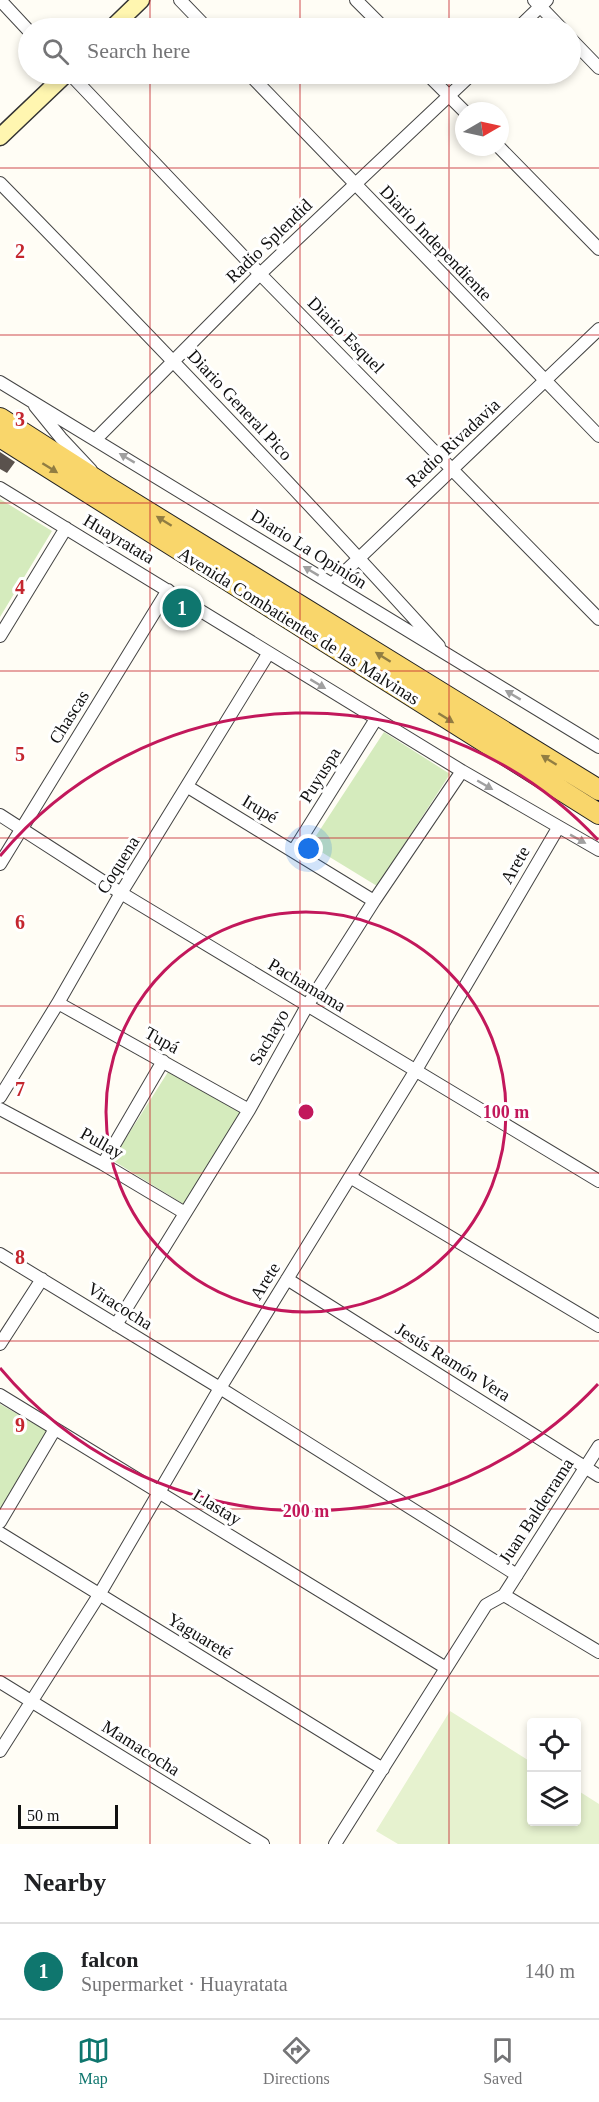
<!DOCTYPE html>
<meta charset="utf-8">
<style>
body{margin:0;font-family:"Times New Roman",serif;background:#f2f2f2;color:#202124}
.controls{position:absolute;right:18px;bottom:18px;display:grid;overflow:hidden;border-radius:6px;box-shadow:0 3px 9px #0003}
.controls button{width:54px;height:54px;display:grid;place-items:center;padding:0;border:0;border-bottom:2px solid #e0e0e0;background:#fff;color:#202124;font:30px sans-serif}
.compass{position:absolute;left:455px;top:102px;width:54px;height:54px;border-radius:50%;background:#fff;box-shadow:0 3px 9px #0003;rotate:81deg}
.scale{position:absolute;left:18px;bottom:15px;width:100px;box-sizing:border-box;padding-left:6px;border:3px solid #111;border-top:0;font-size:16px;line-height:21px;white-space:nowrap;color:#111;-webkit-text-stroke:4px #fff;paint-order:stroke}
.you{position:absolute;left:309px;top:849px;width:21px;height:21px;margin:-15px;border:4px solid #fff;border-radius:50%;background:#1a73e8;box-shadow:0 0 0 9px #1a73e833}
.badge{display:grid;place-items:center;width:39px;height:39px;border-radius:50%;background:#0f766e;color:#fff;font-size:20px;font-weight:700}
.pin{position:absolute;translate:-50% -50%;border:3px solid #fff;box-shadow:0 2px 6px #0006}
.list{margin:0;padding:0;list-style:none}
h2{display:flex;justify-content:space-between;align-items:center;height:78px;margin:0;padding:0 24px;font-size:26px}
h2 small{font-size:20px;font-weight:400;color:#757577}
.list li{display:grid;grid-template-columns:39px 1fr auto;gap:18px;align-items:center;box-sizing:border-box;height:96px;padding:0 24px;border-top:2px solid #e0e0e0}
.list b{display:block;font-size:22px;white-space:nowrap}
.list p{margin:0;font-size:20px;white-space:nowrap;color:#757577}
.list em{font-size:20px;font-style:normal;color:#757577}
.icon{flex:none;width:33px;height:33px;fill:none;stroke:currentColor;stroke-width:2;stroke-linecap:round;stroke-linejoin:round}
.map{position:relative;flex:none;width:599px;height:1844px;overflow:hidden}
.search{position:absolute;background:#fff;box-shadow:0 3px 9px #0003;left:18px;right:18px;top:18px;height:66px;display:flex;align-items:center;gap:15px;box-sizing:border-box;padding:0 21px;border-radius:33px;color:#757577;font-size:22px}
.sheet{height:174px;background:#fff}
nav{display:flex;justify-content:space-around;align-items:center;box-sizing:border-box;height:84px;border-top:2px solid #e0e0e0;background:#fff;font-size:16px;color:#757577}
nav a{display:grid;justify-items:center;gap:3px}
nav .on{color:#0f766e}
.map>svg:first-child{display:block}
.green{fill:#d5ebbd}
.pitch{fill:#e6f2cf}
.building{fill:#5a524d}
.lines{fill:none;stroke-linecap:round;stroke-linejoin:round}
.street-casing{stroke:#444;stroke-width:14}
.secondary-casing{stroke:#333;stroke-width:19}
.primary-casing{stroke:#222;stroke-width:22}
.street{stroke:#fff;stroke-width:12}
.secondary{stroke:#fff6b0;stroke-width:16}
.primary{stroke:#f9d66b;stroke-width:20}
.oneway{fill:#a0a0a0}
.oneway2{fill:#917d42}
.grid{fill:none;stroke:#c4262e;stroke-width:1.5;stroke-opacity:0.55}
.ring{fill:none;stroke:#c2185b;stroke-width:3}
.labels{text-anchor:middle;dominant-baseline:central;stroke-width:6;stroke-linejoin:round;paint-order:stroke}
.street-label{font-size:18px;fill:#111;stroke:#fff}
.grid-label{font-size:20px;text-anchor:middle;font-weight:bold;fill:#c4262e;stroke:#fff;stroke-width:6;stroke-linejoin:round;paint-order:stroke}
.centre{fill:#c2185b;stroke:#fff;stroke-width:3}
.ring-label{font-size:18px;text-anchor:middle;font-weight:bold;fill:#c2185b;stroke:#fff;stroke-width:6;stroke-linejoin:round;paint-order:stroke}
</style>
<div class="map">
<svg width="599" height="1844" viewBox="0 0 599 1844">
<rect width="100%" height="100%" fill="#fffdf5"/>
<path class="green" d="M0 499 52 531 0 617Z
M384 732 450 774 377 886 310 845Z
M168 1072 241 1113 185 1205 112 1160Z
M0 1404 47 1431 0 1509Z"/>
<path class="pitch" d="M450 1711 531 1762 532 1822H576L577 1790 599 1804V1844H398L376 1831Z"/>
<path class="building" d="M0 452 15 462 7 473 0 469Z"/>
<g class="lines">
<g class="street-casing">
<path id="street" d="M0 0 28 30
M180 0 207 28
M356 0 384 28
M534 0 561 28
M518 28 547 0
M570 38 599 68
M70 74 260 274 599 619
M249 74 599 436
M427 74 464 111
M499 147 599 249
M0 183C149 335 296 488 439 646
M0 382 599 747
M35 406 61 438 91 470
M96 439 260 274 472 74
M0 488 462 771 599 850
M332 584 599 329
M0 636 66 528
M188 787 374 901
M0 815 121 893 599 1181
M294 850 376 719
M0 864 168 590
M58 1003 249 1110
M0 1097 58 1003 121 893 268 654
M0 1109 103 1164 185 1213
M103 1164 163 1061
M350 1177 599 1326
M0 1254 220 1388 517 1575
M287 1279 599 1476
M116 1325 249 1110 307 1006 374 901 462 771
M0 1344 42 1279
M0 1395 446 1668
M0 1522 55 1429
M0 1533 383 1769
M504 1595 599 1652
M0 1682 263 1844
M0 1751 99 1595 220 1388 416 1070 558 828
M335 1844 486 1605 504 1595 599 1446"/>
</g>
<g class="secondary-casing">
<path id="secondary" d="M112 28 141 0
M0 137 66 74"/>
</g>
<g class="primary-casing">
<path id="primary" d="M0 418 106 486 599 790
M0 437 599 814"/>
</g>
<use href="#street" class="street"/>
<use href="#secondary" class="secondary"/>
<use href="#primary" class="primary"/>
</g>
<defs><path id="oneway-solid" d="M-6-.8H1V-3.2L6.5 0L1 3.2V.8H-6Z" transform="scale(1.5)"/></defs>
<g class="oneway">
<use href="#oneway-solid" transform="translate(127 458) rotate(-149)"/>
<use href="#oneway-solid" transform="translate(311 571) rotate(-149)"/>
<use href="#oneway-solid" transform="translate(318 684) rotate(31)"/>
<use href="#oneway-solid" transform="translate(513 695) rotate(-149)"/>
<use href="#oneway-solid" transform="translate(485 785) rotate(30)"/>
<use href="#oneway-solid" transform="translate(578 839) rotate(29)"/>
</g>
<g class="oneway2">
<use href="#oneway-solid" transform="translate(50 468) rotate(32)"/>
<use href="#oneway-solid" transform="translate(164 521) rotate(-148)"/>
<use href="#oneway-solid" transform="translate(383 657) rotate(-148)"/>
<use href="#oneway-solid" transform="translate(446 718) rotate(32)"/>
<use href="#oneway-solid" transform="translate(549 760) rotate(-148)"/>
</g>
<path class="grid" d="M150 0V28M300 0V28M449 0V28M150 74V1844M300 74V1844M449 74V1844M0 168H599M0 335H599M0 503H599M0 671H599M0 838H599M0 1006H599M0 1173H599M0 1341H599M0 1509H599M0 1676H599"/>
<g class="ring">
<circle cx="306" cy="1112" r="200"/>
<path d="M598 1384A399 399 0 0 1 0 1368M0 856A399 399 0 0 1 598 840"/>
</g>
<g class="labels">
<g class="street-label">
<text transform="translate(269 241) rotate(-44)">Radio Splendid</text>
<text transform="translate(436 243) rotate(46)">Diario Independiente</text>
<text transform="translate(346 335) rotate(45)">Diario Esquel</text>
<text transform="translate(240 405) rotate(47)">Diario General Pico</text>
<text transform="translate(453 443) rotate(-43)">Radio Rivadavia</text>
<text transform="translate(119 539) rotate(31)">Huayratata</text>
<text transform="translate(309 549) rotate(32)">Diario La Opinión</text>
<text transform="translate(299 626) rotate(32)">Avenida Combatientes de las Malvinas</text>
<text transform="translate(69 717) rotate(-58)">Chascas</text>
<text transform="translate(320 775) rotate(-58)">Puyuspa</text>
<text transform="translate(260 809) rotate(31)">Irupé</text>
<text transform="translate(118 865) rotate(-58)">Coquena</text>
<text transform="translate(515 865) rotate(-60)">Arete</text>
<text transform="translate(307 985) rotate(31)">Pachamama</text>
<text transform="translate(269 1037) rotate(-60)">Sachayo</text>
<text transform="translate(162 1040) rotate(29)">Tupá</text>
<text transform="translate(102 1143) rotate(29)">Pullay</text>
<text transform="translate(265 1281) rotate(-58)">Arete</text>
<text transform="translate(120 1306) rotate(32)">Viracocha</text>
<text transform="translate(453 1362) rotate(32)">Jesús Ramón Vera</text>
<text transform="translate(217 1507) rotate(31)">Llastay</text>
<text transform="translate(536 1511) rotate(-57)">Juan Balderrama</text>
<text transform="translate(200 1636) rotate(31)">Yaguareté</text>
<text transform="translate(141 1748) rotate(32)">Mamacocha</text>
</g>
</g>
<g class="grid-label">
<text x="20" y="258">2</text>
<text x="20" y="426">3</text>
<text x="20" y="594">4</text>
<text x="20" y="761">5</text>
<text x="20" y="929">6</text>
<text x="20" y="1096">7</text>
<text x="20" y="1264">8</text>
<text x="20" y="1432">9</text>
</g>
<circle cx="306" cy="1112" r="9" class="centre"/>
<g class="ring-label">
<text x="506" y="1118">100 m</text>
<text x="306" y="1517">200 m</text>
</g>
</svg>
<div class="controls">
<button><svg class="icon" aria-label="locate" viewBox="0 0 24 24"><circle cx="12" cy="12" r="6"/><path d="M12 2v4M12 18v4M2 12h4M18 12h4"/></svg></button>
<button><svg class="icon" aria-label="layers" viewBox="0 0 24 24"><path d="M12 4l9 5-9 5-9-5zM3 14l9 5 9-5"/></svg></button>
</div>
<svg class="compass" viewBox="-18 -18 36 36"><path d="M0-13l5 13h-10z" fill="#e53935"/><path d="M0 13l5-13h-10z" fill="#757577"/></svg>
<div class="scale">50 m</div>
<div class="you"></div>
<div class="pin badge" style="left:182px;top:608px">1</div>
<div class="search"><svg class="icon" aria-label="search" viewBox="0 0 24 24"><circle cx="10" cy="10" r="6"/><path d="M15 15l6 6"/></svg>Search here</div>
</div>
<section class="sheet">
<h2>Nearby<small></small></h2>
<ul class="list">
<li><span class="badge">1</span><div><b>falcon</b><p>Supermarket · Huayratata</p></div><em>140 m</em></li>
</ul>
</section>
<nav>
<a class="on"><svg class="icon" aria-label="map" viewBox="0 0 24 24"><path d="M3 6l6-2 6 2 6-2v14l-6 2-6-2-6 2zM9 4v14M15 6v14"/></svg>Map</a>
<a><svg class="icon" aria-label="directions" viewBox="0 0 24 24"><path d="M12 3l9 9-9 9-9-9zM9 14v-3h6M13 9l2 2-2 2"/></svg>Directions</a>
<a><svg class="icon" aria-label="saved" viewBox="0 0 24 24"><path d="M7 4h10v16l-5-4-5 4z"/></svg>Saved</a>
</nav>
